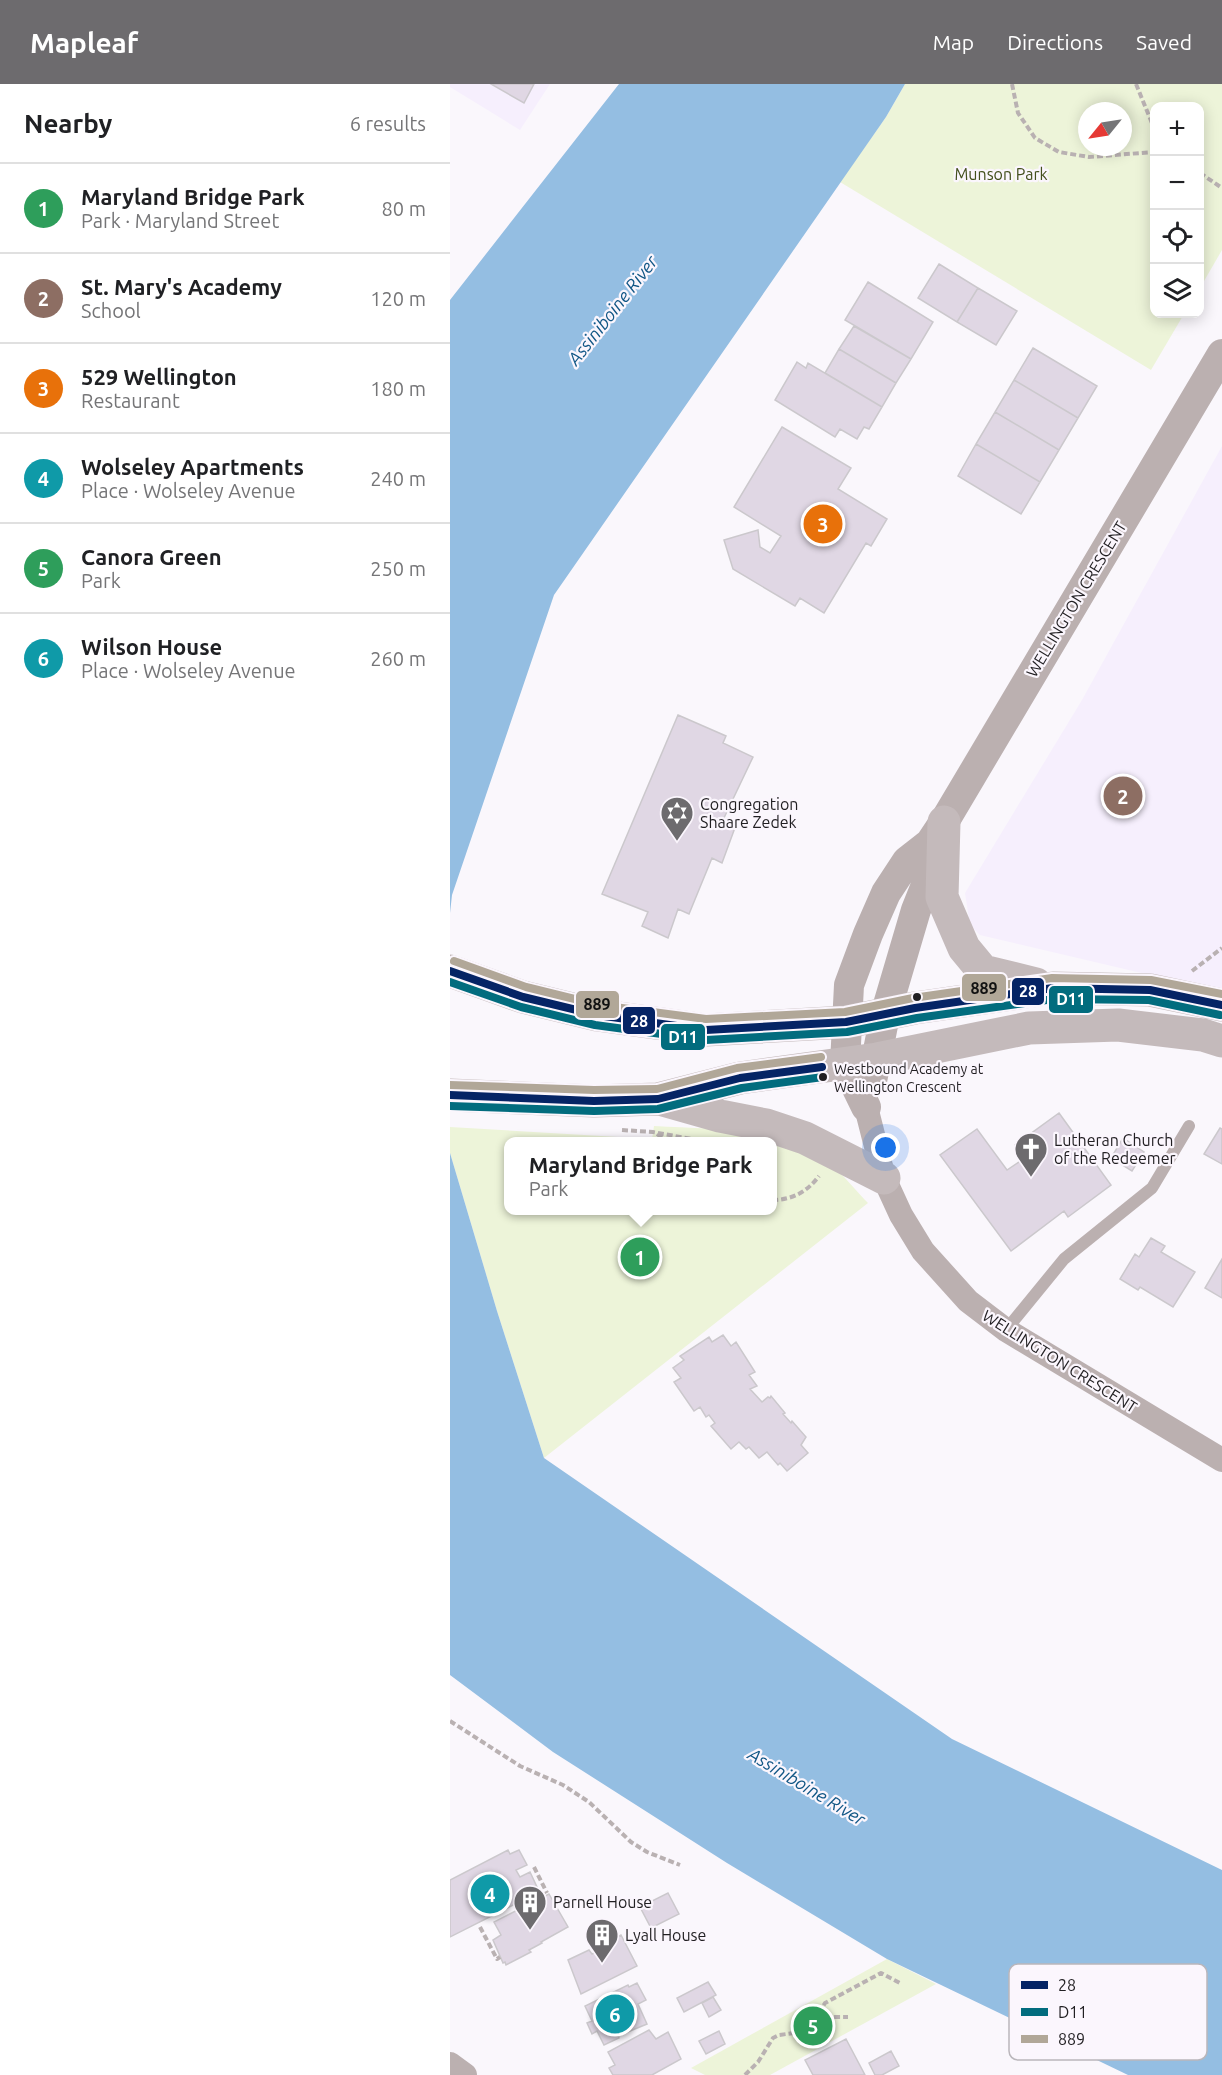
<!DOCTYPE html>
<meta charset="utf-8">
<style>
body{margin:0;font-family:Ubuntu,sans-serif;background:#f2f2f2;color:#202124}
.controls{position:absolute;right:18px;top:18px;display:grid;overflow:hidden;border-radius:12px;box-shadow:0 3px 15px #0003}
.controls button{width:54px;height:54px;display:grid;place-items:center;padding:0;border:0;border-bottom:2px solid #e0e0e0;background:#fff;color:#202124;font:30px sans-serif}
.compass{position:absolute;left:628px;top:18px;width:54px;height:54px;border-radius:50%;background:#fff;box-shadow:0 3px 15px #0003;rotate:240deg}
.you{position:absolute;left:436px;top:1064px;width:21px;height:21px;margin:-15px;border:4px solid #fff;border-radius:50%;background:#1a73e8;box-shadow:0 0 0 9px #1a73e833}
.badge{display:grid;place-items:center;width:39px;height:39px;border-radius:50%;background:#6d6b6e;color:#fff;font-size:20px;font-weight:700}
.pin{position:absolute;translate:-50% -50%;border:3px solid #fff;box-shadow:0 2px 6px #0006}
.popup{position:absolute;left:54px;top:1053px;width:273px;height:78px;box-sizing:border-box;display:grid;place-content:center;border-radius:12px;background:#fff;filter:drop-shadow(0 2px 4px #0005);font-size:20px;white-space:nowrap;color:#757577}
.popup b{font-size:22px;color:#202124}
.popup::after{content:'';position:absolute;left:50%;top:100%;margin-left:-12px;border:12px solid transparent;border-top-color:#fff}
.list{margin:0;padding:0;list-style:none}
h2{display:flex;justify-content:space-between;align-items:center;height:78px;margin:0;padding:0 24px;font-size:26px}
h2 small{font-size:20px;font-weight:400;color:#757577}
.list li{display:grid;grid-template-columns:39px 1fr auto;gap:18px;align-items:center;box-sizing:border-box;height:90px;padding:0 24px;border-top:2px solid #e0e0e0}
.list b{display:block;font-size:22px;white-space:nowrap}
.list p{margin:0;font-size:20px;white-space:nowrap;color:#757577}
.list em{font-size:20px;font-style:normal;color:#757577}
.icon{flex:none;width:33px;height:33px;fill:none;stroke:currentColor;stroke-width:2;stroke-linecap:round;stroke-linejoin:round}
.map{position:relative;flex:none;width:772px;height:1991px;overflow:hidden}
header{display:flex;align-items:center;gap:36px;box-sizing:border-box;height:84px;padding:0 30px;background:#6d6b6e;color:#fff}
header strong{font-size:28px}
nav{display:flex;gap:33px;margin-inline-start:auto;font-size:21px}
main{display:flex}
aside{flex:1;background:#fff}
.map>svg:first-child{display:block}
.education{fill:#f6effd}
.green{fill:#edf4d9;fill-rule:evenodd}
.water{fill:#94bee2}
.building{fill:#e0d7e4;stroke:#cbc8cc;stroke-width:1.5}
.lines{fill:none;stroke-linecap:round;stroke-linejoin:round}
.path{stroke:#b9b1b2;stroke-width:4;stroke-dasharray:6 3;stroke-linecap:butt}
.service{stroke:#bbb0b0;stroke-width:12}
.minor{stroke:#bbb0b0;stroke-width:24}
.tertiary{stroke:#bbb0b0;stroke-width:30}
.secondary{stroke:#c4babb;stroke-width:33}
.bus-1-casing{stroke:#fbf6fd;stroke-width:12}
.bus-2-casing{stroke:#fbf6fd;stroke-width:12}
.bus-3-casing{stroke:#fbf6fd;stroke-width:12}
.bus-1{stroke:#052465;stroke-width:8}
.bus-2{stroke:#026c7e;stroke-width:8}
.bus-3{stroke:#b1a798;stroke-width:8}
.bus-dot{fill:#211f22;stroke:#fbf6fd;stroke-width:2}
.labels{text-anchor:middle;dominant-baseline:central;stroke-width:4.5;stroke-linejoin:round;paint-order:stroke}
.bus-label{font-size:14px;fill:#211f22;stroke:#fbf6fd;text-anchor:start}
.park-label{font-size:16px;fill:#434f1c;stroke:#fbf6fd}
.street-label{font-size:16px;fill:#211f22;stroke:#fbf6fd}
.poi-label{font-size:16px;fill:#211f22;stroke:#fbf6fd;text-anchor:start}
.water-label{font-size:18px;font-style:italic;fill:#125786;stroke:#fbf6fd}
.key{fill:#fbf6fd;stroke:#bab6bb;stroke-width:1.5}
.key-label{font-size:16px;fill:#211f22}
.line-badge{stroke:#fbf6fd;stroke-width:2}
.badge-label{font-size:16px;text-anchor:middle;font-weight:bold;fill:#fff}
.pale-badge-label{font-size:16px;text-anchor:middle;font-weight:bold;fill:#111}
</style>
<header>
<strong>Mapleaf</strong>
<nav><a>Map</a><a>Directions</a><a>Saved</a></nav>
</header>
<main>
<aside>
<h2>Nearby<small>6 results</small></h2>
<ul class="list">
<li><span class="badge" style="background:#2e9e5b">1</span><div><b>Maryland Bridge Park</b><p>Park · Maryland Street</p></div><em>80 m</em></li>
<li><span class="badge" style="background:#8d6e63">2</span><div><b>St. Mary's Academy</b><p>School</p></div><em>120 m</em></li>
<li><span class="badge" style="background:#e8710a">3</span><div><b>529 Wellington</b><p>Restaurant</p></div><em>180 m</em></li>
<li><span class="badge" style="background:#0f9aa8">4</span><div><b>Wolseley Apartments</b><p>Place · Wolseley Avenue</p></div><em>240 m</em></li>
<li><span class="badge" style="background:#2e9e5b">5</span><div><b>Canora Green</b><p>Park</p></div><em>250 m</em></li>
<li><span class="badge" style="background:#0f9aa8">6</span><div><b>Wilson House</b><p>Place · Wolseley Avenue</p></div><em>260 m</em></li>
</ul>
</aside>
<div class="map">
<svg width="772" height="1991" viewBox="0 0 772 1991">
<rect width="100%" height="100%" fill="#faf7fc"/>
<path class="education" d="M0 0H100L70 46 0 3Z
M772 362V908L530 851 520 841 515 809 632 616Z"/>
<path class="green" d="M455 0H772V166L750 204V22H704V230H734L701 286 390 98 436 33ZM637 27H673V63H637Z
M204 1042C262 1046 331 1041 379 1079 393 1090 405 1106 418 1119L94 1374 47 1227 0 1069V1043L202 1055ZM58 1058H322V1126H58Z
M437 1875 486 1900 320 1991H255L241 1984Z"/>
<path class="water" d="M169 0H455L436 33 104 511 2 811 0 829V216Z
M0 1069 47 1227 94 1374 502 1655 772 1786V1991H678L437 1875 277 1779 103 1668 0 1591Z"/>
<path class="building" d="M41 0H84L74 19Z
M489 180 528 204 507 238 468 214Z
M418 198 483 238 461 275 395 236Z
M528 204 567 227 546 261 507 238Z
M404 242 461 275 446 299 389 265Z
M583 264 647 302 628 334 564 296Z
M389 265 446 299 432 323 375 289Z
M347 278 356 284 358 279 432 323 419 345 414 343 407 355 390 345 385 353 325 316Z
M564 296 628 334 609 366 545 328Z
M545 328 609 366 590 398 526 360Z
M332 343 401 384 388 405 437 435 421 462 416 459 374 529 350 514 345 522 283 485 274 456 308 446 310 463 320 469 331 452 284 423Z
M526 360 590 398 571 430 508 392Z
M228 631 276 652 273 659 303 673 273 736 286 741 272 779 262 774 239 830 228 825 218 854 192 842 198 828 152 810Z
M609 1029 661 1101 618 1133 614 1127 561 1167 490 1071 527 1045 557 1086 575 1074 565 1061Z
M770 1044 772 1045V1080L754 1070Z
M673 1054 694 1068 682 1087 661 1074Z
M701 1154 715 1162 711 1168 745 1188 723 1223 690 1203 688 1206 670 1195 685 1170 689 1173Z
M772 1175V1214L755 1204Z
M273 1251 281 1262 286 1258 305 1288 299 1291 307 1302 300 1305 312 1318 318 1313 320 1314 321 1312 335 1329 333 1330 341 1339 342 1337 356 1353 351 1361 358 1369 337 1387 330 1379 328 1381 317 1368 309 1374 299 1363 296 1365 289 1358 281 1365 261 1342 265 1339 259 1331 256 1333 250 1323 244 1327 224 1298 231 1294 223 1284 234 1276 230 1272 259 1253 262 1258Z
M58 1766 60 1770 69 1766 77 1781 66 1786 70 1793 80 1788 87 1803 78 1808 81 1812 0 1853V1796Z
M218 1809 229 1830 201 1844 190 1823Z
M99 1810 118 1843 91 1858 92 1859 79 1866 81 1868 56 1881 55 1878 53 1879 43 1856 51 1851 44 1838Z
M171 1851 187 1882 131 1910 118 1876 139 1866 142 1870 156 1863 154 1859Z
M258 1898 266 1911 234 1928 227 1914Z
M187 1899 196 1916 188 1920 197 1940 168 1952 169 1954 154 1961 147 1947 142 1950 137 1939 142 1937 135 1922 178 1901 179 1903Z
M263 1913 271 1926 259 1933 252 1919Z
M199 1946 206 1955 218 1948 231 1975 202 1991H163L159 1984 165 1981 158 1968Z
M269 1947 275 1960 256 1970 249 1957Z
M396 1955 415 1991H363L355 1976Z
M441 1967 449 1982 432 1991H425L419 1979Z"/>
<g class="lines">
<path class="path" d="M562 0 568 29 585 54 609 68 639 73 704 68
M686 0 704 44
M750 89 772 104
M742 887 772 864
M172 1046 203 1048 247 1056
M207 1050 218 1058
M322 1116C342 1116 357 1108 369 1092
M0 1637 70 1682 113 1701 139 1718 181 1758 197 1768 230 1781
M84 1783 97 1809
M30 1843 47 1875 50 1873
M369 1929 375 1919 431 1889 450 1899
M295 1991 308 1978 323 1954 329 1951 344 1949 354 1944 364 1932 369 1929 379 1933H398"/>
<path class="service" d="M556 1246 614 1175 702 1104 739 1042"/>
<path class="minor" d="M416 1023 434 1094 451 1131 473 1167 518 1217 556 1246 772 1376
M0 1980 15 1991"/>
<path class="tertiary" d="M422 997 435 931 466 826 478 796 480 762
M416 1023 395 980 399 901 418 850 436 809 457 777 480 759 494 738 772 270"/>
<path class="secondary" d="M494 738 492 813 514 864 533 887 586 900
M0 887 73 913 147 931 256 946 396 938 465 924 603 904 700 906 772 921
M0 1011 144 1017 208 1015 290 994 427 975 579 944 668 941 753 951 772 957
M210 1015 270 1032 316 1041 355 1054 434 1094"/>
<g class="bus-1-casing">
<path id="bus-1" d="M0 887 73 913 147 931 256 946 396 938 465 924 603 904 700 906 772 921
M0 1011 144 1017 208 1015 290 994 372 983"/>
</g>
<g class="bus-2-casing">
<path id="bus-2" d="M0 898 71 923 145 941 256 956 397 948 467 934 604 915 699 916 770 931
M0 1022 144 1027 208 1025 292 1004 373 993"/>
</g>
<g class="bus-3-casing">
<path id="bus-3" d="M4 877 76 903 149 921 256 935 395 928 463 914 602 894 701 896 772 910
M0 1001 144 1006 207 1005 287 984 371 973"/>
</g>
<use href="#bus-1" class="bus-1"/>
<use href="#bus-2" class="bus-2"/>
<use href="#bus-3" class="bus-3"/>
</g>
<defs>
<g id="synagogue-pin" transform="scale(1.725)"><path d="M0 17L-7.5 6A9.5 9.5 0 1 1 7.5 6Z" fill="#6d6b6e" stroke="#fbf6fd"/><path d="M0-6.5L5.6 3.2H-5.6ZM0 6.5L5.6-3.2H-5.6Z" fill="#fff"/></g>
<g id="church-pin" transform="scale(1.725)"><path d="M0 17L-7.5 6A9.5 9.5 0 1 1 7.5 6Z" fill="#6d6b6e" stroke="#fbf6fd"/><path d="M-1.2-6h2.4v3.5h3.3v2.4h-3.3V6h-2.4V-.1h-3.3v-2.4h3.3Z" fill="#fff"/></g>
<g id="building-pin" transform="scale(1.725)"><path d="M0 17L-7.5 6A9.5 9.5 0 1 1 7.5 6Z" fill="#6d6b6e" stroke="#fbf6fd"/><path d="M-4-6H4V6H1V3H-1V6H-4ZM-2.5-4.3h1.7v1.8h-1.7ZM.8-4.3h1.7v1.8H.8ZM-2.5-1h1.7V.8h-1.7ZM.8-1h1.7V.8H.8Z" fill="#fff"/></g>
</defs>
<g fill-rule="evenodd">
<use href="#synagogue-pin" x="227" y="729"/>
<use href="#church-pin" x="581" y="1065"/>
<use href="#building-pin" x="80" y="1818"/>
<use href="#building-pin" x="152" y="1851"/>
</g>
<g class="bus-dot">
<circle cx="467" cy="913" r="5"/>
<circle cx="373" cy="993" r="5"/>
</g>
<g class="labels">
<g class="bus-label">
<text x="384" y="985">Westbound Academy at<tspan x="384" dy="18">Wellington Crescent</tspan></text>
</g>
<g class="park-label">
<text x="551" y="90">Munson Park</text>
</g>
<g class="street-label">
<text transform="translate(626 515) rotate(-59)">WELLINGTON CRESCENT</text>
<text transform="translate(610 1277) rotate(32)">WELLINGTON CRESCENT</text>
</g>
<g class="poi-label">
<text x="250" y="720">Congregation<tspan x="250" dy="18">Shaare Zedek</tspan></text>
<text x="604" y="1056">Lutheran Church<tspan x="604" dy="18">of the Redeemer</tspan></text>
<text x="103" y="1818">Parnell House</text>
<text x="175" y="1851">Lyall House</text>
</g>
<g class="water-label">
<text transform="translate(162 226) rotate(-52)">Assiniboine River</text>
<text transform="translate(357 1702) rotate(31)">Assiniboine River</text>
</g>
</g>
<rect x="559" y="1880" width="198" height="96" rx="9" class="key"/>
<rect x="571" y="1897" width="27" height="8" fill="#052465"/>
<rect x="571" y="1924" width="27" height="8" fill="#026c7e"/>
<rect x="571" y="1951" width="27" height="8" fill="#b1a798"/>
<g class="key-label">
<text x="608" y="1907">28</text>
<text x="608" y="1934">D11</text>
<text x="608" y="1961">889</text>
</g>
<g class="line-badge">
<rect x="511" y="889" width="46" height="29" rx="6" fill="#b1a798"/>
<rect x="561" y="893" width="34" height="29" rx="6" fill="#052465"/>
<rect x="598" y="901" width="46" height="29" rx="6" fill="#026c7e"/>
<rect x="125" y="906" width="45" height="29" rx="6" fill="#b1a798"/>
<rect x="172" y="922" width="34" height="29" rx="6" fill="#052465"/>
<rect x="210" y="939" width="46" height="28" rx="6" fill="#026c7e"/>
</g>
<g class="badge-label">
<text x="578" y="913">28</text>
<text x="621" y="921">D11</text>
<text x="189" y="943">28</text>
<text x="233" y="959">D11</text>
</g>
<g class="pale-badge-label">
<text x="534" y="910">889</text>
<text x="147" y="926">889</text>
</g>
</svg>
<div class="controls">
<button>+</button>
<button>−</button>
<button><svg class="icon" aria-label="locate" viewBox="0 0 24 24"><circle cx="12" cy="12" r="6"/><path d="M12 2v4M12 18v4M2 12h4M18 12h4"/></svg></button>
<button><svg class="icon" aria-label="layers" viewBox="0 0 24 24"><path d="M12 4l9 5-9 5-9-5zM3 14l9 5 9-5"/></svg></button>
</div>
<svg class="compass" viewBox="-18 -18 36 36"><path d="M0-13l5 13h-10z" fill="#e53935"/><path d="M0 13l5-13h-10z" fill="#757577"/></svg>
<div class="you"></div>
<div class="pin badge" style="left:190px;top:1173px;background:#2e9e5b">1</div>
<div class="popup"><b>Maryland Bridge Park</b>Park</div>
<div class="pin badge" style="left:673px;top:712px;background:#8d6e63">2</div>
<div class="pin badge" style="left:373px;top:440px;background:#e8710a">3</div>
<div class="pin badge" style="left:40px;top:1810px;background:#0f9aa8">4</div>
<div class="pin badge" style="left:363px;top:1942px;background:#2e9e5b">5</div>
<div class="pin badge" style="left:165px;top:1930px;background:#0f9aa8">6</div>
</div>
</main>
